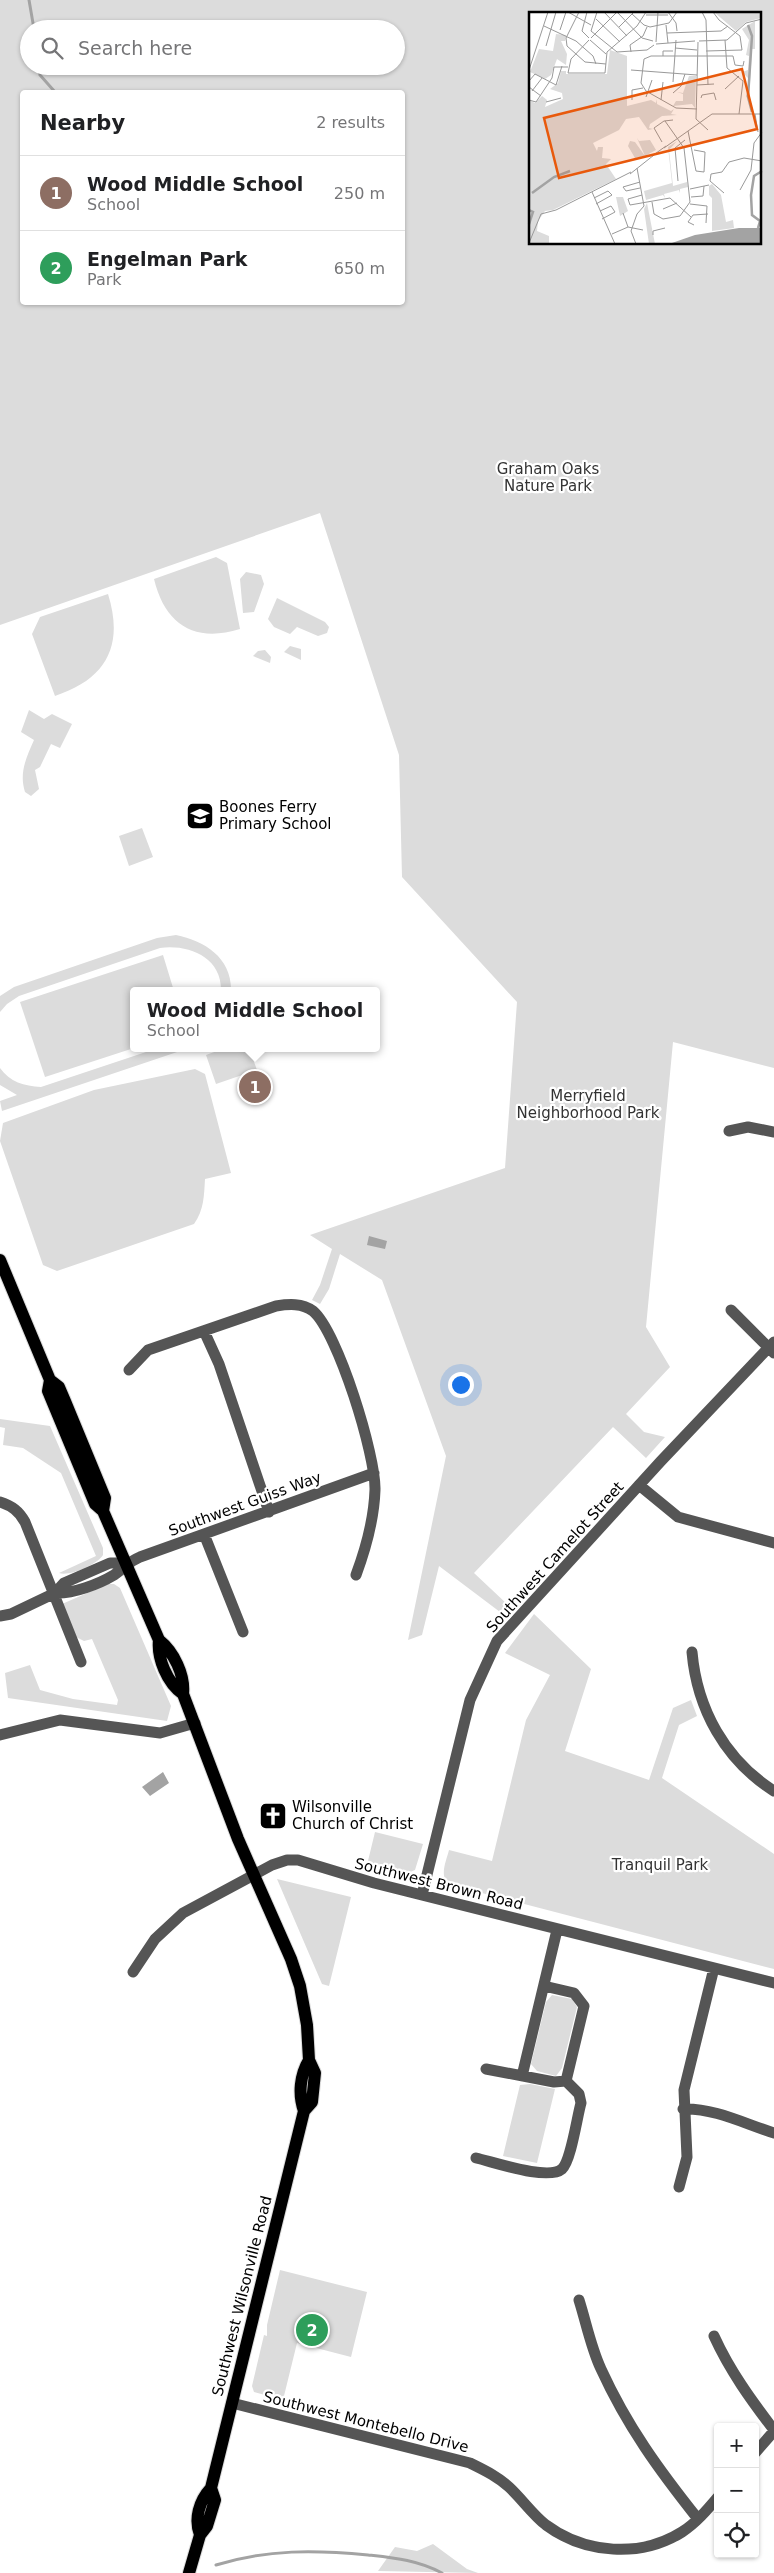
<!DOCTYPE html>
<meta charset="utf-8">
<style>
body{margin:0;font-family:"DejaVu Sans",sans-serif;background:#f6f6f6;color:#202124}
.controls{position:absolute;right:15px;bottom:15px;display:grid;overflow:hidden;border-radius:5px;box-shadow:0 1px 4px #0004}
.controls button{width:45px;height:45px;display:grid;place-items:center;padding:0;border:0;border-bottom:1px solid #e0e0e0;background:#fff;color:#202124;font:25px sans-serif}
.you{position:absolute;left:460px;top:1384px;width:18px;height:18px;margin:-12px;border:4px solid #fff;border-radius:50%;background:#1a73e8;box-shadow:0 0 0 8px #1a73e833}
.badge{display:grid;place-items:center;width:32px;height:32px;border-radius:50%;background:#b45309;color:#fff;font-size:16px;font-weight:700}
.pin{position:absolute;translate:-50% -50%;border:2px solid #fff;box-shadow:0 1px 5px #0006}
.popup{position:absolute;left:130px;top:987px;width:250px;height:65px;box-sizing:border-box;display:grid;place-content:center;border-radius:5px;background:#fff;filter:drop-shadow(0 1px 4px #0005);font-size:16px;white-space:nowrap;color:#757577}
.popup b{font-size:19px;color:#202124}
.popup::after{content:'';position:absolute;left:50%;top:100%;margin-left:-10px;border:10px solid transparent;border-top-color:#fff}
.list{margin:0;padding:0;list-style:none}
h2{display:flex;justify-content:space-between;align-items:center;height:65px;margin:0;padding:0 20px;font-size:21px}
h2 small{font-size:16px;font-weight:400;color:#757577}
.list li{display:grid;grid-template-columns:32px 1fr auto;gap:15px;align-items:center;box-sizing:border-box;height:75px;padding:0 20px;border-top:1px solid #e0e0e0}
.list b{display:block;font-size:19px;white-space:nowrap}
.list p{margin:0;font-size:16px;white-space:nowrap;color:#757577}
.list em{font-size:16px;font-style:normal;color:#757577}
.icon{flex:none;width:28px;height:28px;fill:none;stroke:currentColor;stroke-width:2;stroke-linecap:round;stroke-linejoin:round}
.map{position:relative;flex:none;width:774px;height:2573px;overflow:hidden}
.search{position:absolute;background:#fff;box-shadow:0 1px 4px #0004;left:20px;top:20px;width:385px;height:55px;display:flex;align-items:center;gap:12px;box-sizing:border-box;padding:0 18px;border-radius:28px;color:#757577;font-size:19px}
.panel{position:absolute;background:#fff;box-shadow:0 1px 4px #0004;left:20px;top:90px;width:385px;height:215px;border-radius:5px}
.map>svg:first-child{display:block}
.green{fill:#dcdcdc;fill-rule:evenodd}
.water{fill:#a3a3a3}
.lines{fill:none;stroke-linecap:round;stroke-linejoin:round}
.stream{stroke:#a3a3a3;stroke-width:3}
.major-casing{stroke:#dbdbdb;stroke-width:14}
.minor{stroke:#555;stroke-width:11}
.major{stroke:#000;stroke-width:12}
.labels{text-anchor:middle;dominant-baseline:central;stroke-width:4.5;stroke-linejoin:round;paint-order:stroke}
.park-label{font-size:15px;fill:#333;stroke:#fff}
.poi-label{font-size:15px;fill:#000;stroke:#fff;text-anchor:start}
.street-label{font-size:15px;fill:#000;stroke:#fff}
.inset-river{fill:none;stroke:#a3a3a3;stroke-width:2.5}
.inset-road{fill:none;stroke:#999;stroke-width:1}
.view{fill:#e8590c;fill-opacity:0.15;stroke:#e8590c;stroke-width:2.5}
.inset-edge{fill:none;stroke:#000;stroke-width:2.5}
</style>
<div class="map">
<svg width="774" height="2573" viewBox="0 0 774 2573">
<rect width="100%" height="100%" fill="#fff"/>
<path class="green" d="M0 0H774V1068L673 1042 646 1327 670 1367 626 1414 644 1432 665 1437 646 1458 613 1427 474 1573 507 1604 500 1612 439 1566 422 1635 408 1640 446 1456 382 1280 340 1254 329 1289 320 1304 312 1300 320 1285 332 1249 310 1235 505 1168 517 1002 402 877 399 755 320 513 0 625ZM530 14H760V244H530ZM29 29H396V66H29ZM22 92H402V302H22Z
M216 557 227 563 240 629C195 643 165 625 154 579Z
M246 572 261 575 264 584 254 612 243 613 240 579Z
M108 594C124 645 107 679 55 696L32 634 40 617Z
M277 598 325 622 329 627 327 633 318 636 297 627 290 634 274 627 268 619Z
M290 646 301 649V660L284 652Z
M265 650 271 657 270 663 253 656 258 651Z
M29 710 44 719 52 714 72 724 60 748 51 744 40 767 35 770 39 789 31 796 25 792C19 773 26 758 34 740L21 732Z
M142 828 153 857 129 866 119 836Z
M176 935C205 941 232 958 231 991H221C222 957 188 944 160 948L19 996 7 1004 0 1012V996L14 987 157 938Z
M163 955 174 991H134V1048L45 1077 20 1002Z
M158 1048H189L2 1111 0 1101 17 1095 0 1085V1068C10 1082 24 1086 41 1087Z
M225 1048H249L257 1070 216 1084 206 1055Z
M195 1069 205 1074 231 1173 205 1179C204 1196 204 1210 194 1224L57 1271 43 1265 0 1141 3 1123 94 1090Z
M0 1419 50 1426 103 1548V1555C98 1564 69 1577 59 1573L96 1556 61 1473 23 1448 3 1445 5 1428 0 1427Z
M108 1584H114L120 1588 171 1706 167 1721 8 1698 5 1673 30 1665 40 1690 73 1699 117 1705 118 1700 92 1639 84 1641 76 1637 62 1604Z
M534 1614 591 1669 565 1751 649 1780 673 1708 691 1700 697 1716 679 1725 662 1778 774 1854V1969L451 1885C438 1878 446 1862 449 1850L492 1861 526 1720 550 1675 505 1653Z
M375 1832 423 1844 415 1870 405 1874 367 1865Z
M277 1879 351 1897 329 1986 322 1984Z
M552 1995 572 1999 577 2007 562 2068 556 2076 537 2071 531 2064 546 2002Z
M530 2084 555 2089 537 2163 503 2156 520 2085Z
M280 2270 367 2292 351 2357 297 2343 283 2400 254 2392 252 2386 264 2335 267 2336V2325Z
M433 2544 467 2569 478 2573 378 2571 395 2547 417 2551Z"/>
<path class="water" d="M369 1236 387 1241 385 1249 367 1245Z
M163 1772 169 1783 150 1796 142 1787Z"/>
<g class="lines">
<path class="stream" d="M29 0 34 29
M39 66 40 75 55 92
M216 2565C267 2549 316 2550 368 2555 395 2558 417 2560 442 2573"/>
<g class="major-casing">
<path id="major" d="M0 1260 50 1380 59 1387 65 1401 105 1498 103 1511 159 1640C174 1652 185 1675 183 1694L238 1839 291 1959 300 1986 307 2025 309 2060 315 2073 312 2102 304 2111 211 2488C199 2501 194 2519 200 2535
M50 1380 48 1391 95 1504 103 1511
M159 1640C157 1658 167 1683 183 1694
M304 2111C298 2094 300 2075 309 2060
M189 2573 200 2535 207 2526 215 2500 211 2488"/>
</g>
<path class="minor" d="M729 1131 748 1127 774 1132
M731 1310 774 1353
M204 1331 219 1364 269 1512
M129 1370 148 1350 276 1306C289 1304 302 1303 313 1311 338 1332 376 1456 375 1490 374 1519 366 1548 356 1575
M639 1485 678 1517 774 1543
M0 1502C12 1506 19 1511 25 1522L81 1662
M204 1534 243 1632
M55 1593C73 1594 99 1584 114 1575 125 1568 126 1563 140 1557L374 1473
M0 1616 11 1614 55 1593 64 1583 110 1563H126
M692 1652C697 1709 725 1760 774 1791
M0 1735 60 1720 160 1733 195 1723
M422 1895 470 1700 497 1641 661 1461 774 1342
M133 1972 155 1939 183 1913 272 1865 287 1860H298L374 1883 774 1983
M544 1986 574 1993 584 2006 566 2081
M486 2069 554 2082 566 2081
M522 2076 557 1930
M683 2109C715 2108 745 2124 774 2133
M476 2158C494 2162 548 2181 562 2169 571 2161 577 2117 581 2103L579 2094 566 2081
M679 2187 687 2157 684 2090 714 1968
M579 2300C586 2322 591 2348 601 2369 627 2426 659 2470 698 2519
M714 2336C730 2371 751 2400 774 2430
M232 2403 470 2463C484 2470 497 2476 509 2487 522 2499 532 2514 546 2525 585 2554 641 2558 682 2532 696 2523 707 2510 718 2497
M755 2453 774 2431"/>
<use href="#major" class="major"/>
</g>
<defs>
<g id="school-square" transform="scale(1.4375)"><rect x="-9" y="-9" width="18" height="18" rx="4" fill="#000" stroke="#fff"/><path d="M0-5L7-2L0 1L-7-2ZM-4 1L0 2.5L4 1V4Q0 6-4 4Z" fill="#fff"/></g>
<g id="church-square" transform="scale(1.4375)"><rect x="-9" y="-9" width="18" height="18" rx="4" fill="#000" stroke="#fff"/><path d="M-1.2-6h2.4v3.5h3.3v2.4h-3.3V6h-2.4V-.1h-3.3v-2.4h3.3Z" fill="#fff"/></g>
</defs>
<g fill-rule="evenodd">
<use href="#school-square" x="200" y="816"/>
<use href="#church-square" x="273" y="1816"/>
</g>
<g class="labels">
<g class="park-label">
<text x="548" y="469">Graham Oaks<tspan x="548" dy="17">Nature Park</tspan></text>
<text x="588" y="1096">Merryfield<tspan x="588" dy="17">Neighborhood Park</tspan></text>
<text x="660" y="1865">Tranquil Park</text>
</g>
<g class="poi-label">
<text x="219" y="807">Boones Ferry<tspan x="219" dy="17">Primary School</tspan></text>
<text x="292" y="1807">Wilsonville<tspan x="292" dy="17">Church of Christ</tspan></text>
</g>
<g class="street-label">
<text transform="translate(245 1504) rotate(-20)">Southwest Guiss Way</text>
<text transform="translate(555 1557) rotate(-48)">Southwest Camelot Street</text>
<text transform="translate(439 1884) rotate(14)">Southwest Brown Road</text>
<text transform="translate(242 2296) rotate(-76)">Southwest Wilsonville Road</text>
<text transform="translate(366 2422) rotate(14)">Southwest Montebello Drive</text>
</g>
</g>
<g transform="translate(529 12)">
<rect width="232" height="232" fill="#fff"/>
<path d="M185 0H232V6L217 10 207 19ZM226 9V37H223L220 88 217 84 220 67 213 60 219 58 220 44 217 43 220 28 213 17ZM27 22 37 23 36 29H32L38 42 37 53 28 47 22 63 16 67 1 60 10 37 24 39ZM81 38 98 44V94L122 88 127 91 128 87V92L142 99 145 97 142 102 148 103 133 104 121 112 120 116 124 117 119 118 110 105 97 107 90 118 64 131 68 139 69 135H74L73 146 82 147 77 152 87 167 24 198 16 199 9 209 8 219 20 224V232H0V88L6 91 13 84 18 88 16 95 34 87 33 81 21 77 29 71 32 59H37V62H78ZM160 64H167L166 96 163 92 144 94 147 89H154V82L148 80 154 81ZM108 126 110 129 121 128 127 138 116 144ZM101 129 106 130 116 144 106 146 99 134ZM148 129 140 138 144 174 158 170 159 175 151 177V181L150 178 135 182 136 186 134 183 117 188 115 179 143 171 139 135ZM183 172 192 183 197 210 204 208 205 216 183 219V186L180 183V174ZM87 185H94L99 199 91 204ZM118 191 126 232H120L115 197Z" fill="#dcdcdc"/>
<path d="M210 216H232V232H140L166 223Z" fill="#a3a3a3"/>
<path class="inset-river" d="M219 13 223 24 219 85 223 100M3 181 25 165 41 159M0 198 4 200 0 212M229 216 231 209 223 203 222 183 225 164 233 159"/>
<path class="inset-road" d="M39 0 62 13M50 0 37 26 38 34 56 50 77 52M58 0 53 19 60 26M68 0 62 19 88 40 118 38 125 33M75 0 98 24M88 0 113 26 124 29M139 0 147 11 148 19M173 0 177 8 179 73M103 2 115 13 121 15 140 11 148 0M117 3H139M67 7 91 30M137 13 139 31M15 14 47 29 64 44 67 52M90 15 105 0M31 18 37 0M138 21 192 19 199 14M62 26 88 0M60 28 42 47 39 61H76L78 40 108 14 117 0M61 28 77 42M196 28 198 56 214 69 210 102M170 29 198 28 217 11 233 7M127 30 129 0M169 30 167 107 179 118M127 32 166 29M17 34 27 0M146 36 168 38M177 39 213 38 211 24 190 8 184 0M102 40 101 33 114 24 118 15M134 44V39H144M0 58 19 0M102 58 168 63M0 69 6 62 27 73 33 54M144 70 147 28M168 73 185 72M0 75 12 84M196 77 210 64M3 79 13 66M144 81 152 74 156 62M117 85 123 68M172 86 173 83 185 81 187 88M0 88 7 90 23 66 25 55H39M103 88V78L114 76M132 88 134 70M17 90 32 86M168 97 147 96 117 79 112 71 115 47 122 44H204L206 53 214 54 215 49M226 102 229 120M159 119 167 159 175 160 176 140 165 138M133 130 125 116 135 109 144 108M135 136 183 102H233M123 144 137 134M101 162 125 143M149 169 146 136 156 128M111 170 94 175 97 179 111 176M161 177 180 173M211 178 222 158 225 131 233 120M63 180 86 232M195 181 181 169 182 162 193 160 200 150 215 146 233 149M113 183 99 187 101 193 141 186 162 205M162 185 174 184 175 174M65 186 79 179 83 183 67 192M123 190 125 202 134 207 151 204 161 190 155 136 136 109M161 192 178 194 177 211M134 197 148 191M71 199 82 194 86 200 73 207M94 201 99 215 114 218M165 213 159 210 164 203 179 202M83 222 99 215M124 223V219L136 216M0 231 12 202 27 198 102 160M107 232 102 219 108 202 115 194 108 156"/>
<path class="view" d="M213 57 228 117 30 166 15 106Z"/>
<rect width="232" height="232" class="inset-edge"/>
</g>
</svg>
<div class="controls">
<button>+</button>
<button>−</button>
<button><svg class="icon" aria-label="locate" viewBox="0 0 24 24"><circle cx="12" cy="12" r="6"/><path d="M12 2v4M12 18v4M2 12h4M18 12h4"/></svg></button>
</div>
<div class="you"></div>
<div class="pin badge" style="left:255px;top:1087px;background:#8d6e63">1</div>
<div class="popup"><b>Wood Middle School</b>School</div>
<div class="pin badge" style="left:312px;top:2330px;background:#2e9e5b">2</div>
<div class="search"><svg class="icon" aria-label="search" viewBox="0 0 24 24"><circle cx="10" cy="10" r="6"/><path d="M15 15l6 6"/></svg>Search here</div>
<section class="panel">
<h2>Nearby<small>2 results</small></h2>
<ul class="list">
<li><span class="badge" style="background:#8d6e63">1</span><div><b>Wood Middle School</b><p>School</p></div><em>250 m</em></li>
<li><span class="badge" style="background:#2e9e5b">2</span><div><b>Engelman Park</b><p>Park</p></div><em>650 m</em></li>
</ul>
</section>
</div>
